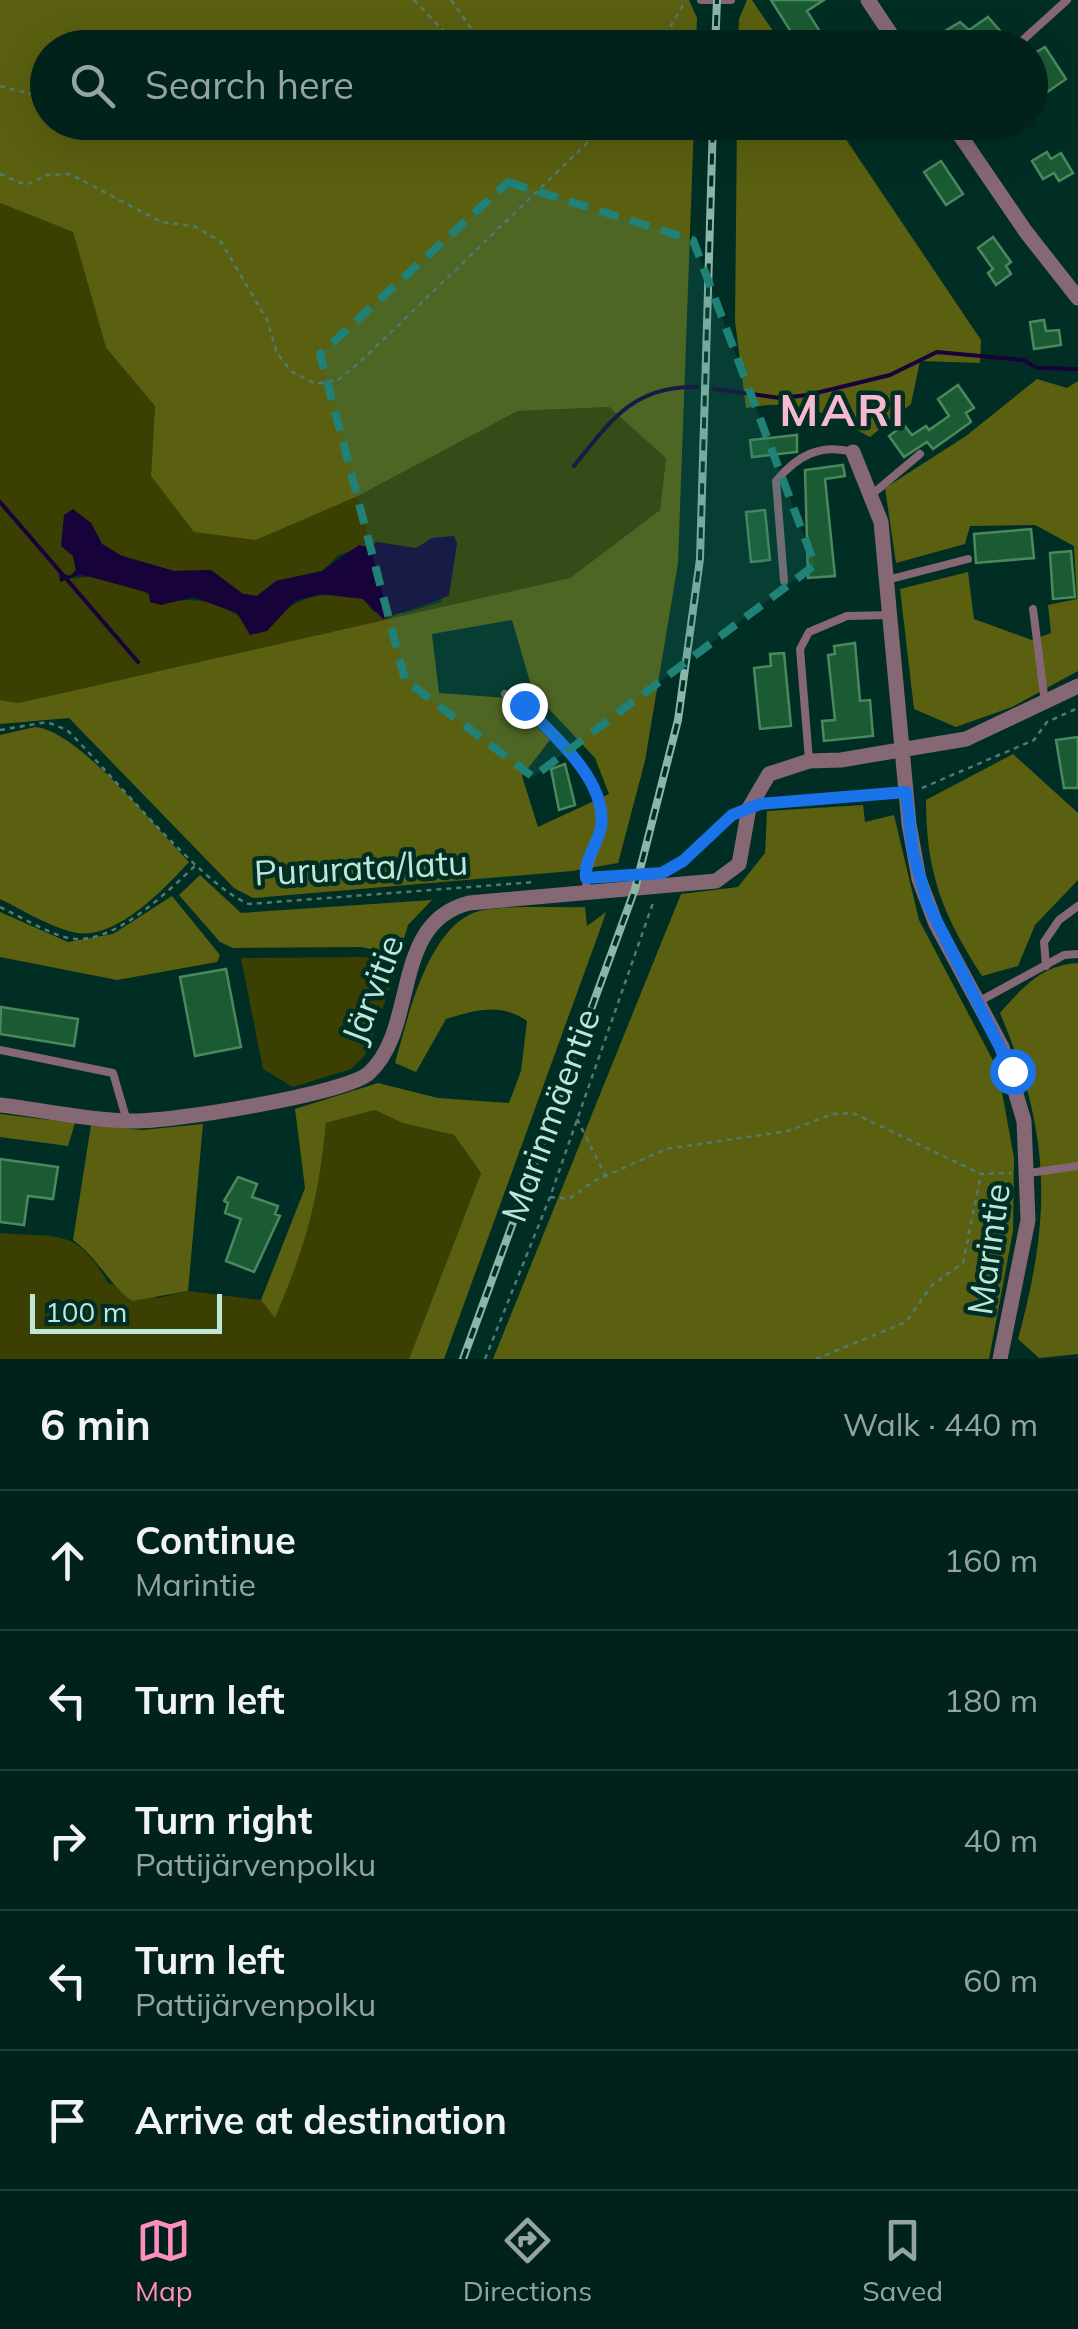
<!DOCTYPE html>
<meta charset="utf-8">
<style>
body{margin:0;font-family:Mulish,sans-serif;background:#0a2a24;color:#f1f3f6}
.scale{position:absolute;left:30px;bottom:25px;width:192px;box-sizing:border-box;padding-left:10px;border:5px solid #bee6d9;border-top:0;font-size:28px;line-height:35px;white-space:nowrap;color:#bee6d9;-webkit-text-stroke:8px #002e24;paint-order:stroke}
.stop{position:absolute;width:30px;height:30px;margin:-22px;border:8px solid #1a73e8;border-radius:50%;background:#fff}
.stop.end{background:#1a73e8;border-color:#fff;box-shadow:0 2px 10px #0008}
.list{margin:0;padding:0;list-style:none}
h2{display:flex;justify-content:space-between;align-items:center;height:130px;margin:0;padding:0 40px;font-size:42px}
h2 small{font-size:32px;font-weight:400;color:#95a4a3}
.list li{display:grid;grid-template-columns:65px 1fr auto;gap:30px;align-items:center;box-sizing:border-box;height:140px;padding:0 40px;border-top:2px solid #223f3a}
.list b{display:block;font-size:38px;white-space:nowrap}
.list p{margin:0;font-size:32px;white-space:nowrap;color:#95a4a3}
.list em{font-size:32px;font-style:normal;color:#95a4a3}
.icon{flex:none;width:55px;height:55px;fill:none;stroke:currentColor;stroke-width:2;stroke-linecap:round;stroke-linejoin:round}
.map{position:relative;flex:none;width:1078px;height:1359px;overflow:hidden}
.search{position:absolute;background:#00221b;box-shadow:0 10px 40px #0002;left:30px;right:30px;top:30px;height:110px;display:flex;align-items:center;gap:25px;box-sizing:border-box;padding:0 35px;border-radius:55px;color:#95a4a3;font-size:38px}
.sheet{height:830px;background:#00221b}
nav{display:flex;justify-content:space-around;align-items:center;box-sizing:border-box;height:140px;border-top:2px solid #223f3a;background:#00221b;font-size:28px;color:#95a4a3}
nav a{display:grid;justify-items:center;gap:5px}
nav .on{color:#fd8ebf}
.map>svg:first-child{display:block}
.green{fill:#3b3f02;fill-rule:evenodd}
.forest{fill:#5b5f10;fill-rule:evenodd}
.water{fill:#170239}
.lines{fill:none;stroke-linecap:round;stroke-linejoin:round}
.stream{stroke:#170239;stroke-width:4}
.building{fill:#1b5b34;stroke:#4a885e;stroke-width:2.5}
.path{stroke:#507b70;stroke-width:2.5;stroke-dasharray:5 5;stroke-linecap:butt}
.lane{stroke:#866874;stroke-width:8}
.street{stroke:#866874;stroke-width:15}
.rail-casing{stroke:#8bb5a8;stroke-width:8}
.rail{stroke:#002e24;stroke-width:4;stroke-dasharray:11;stroke-linecap:butt}
.route{stroke:#1a73e8;stroke-width:12}
.marked{fill:#208179;fill-opacity:0.2;stroke:#208179;stroke-width:8;stroke-dasharray:20 12;stroke-linejoin:round}
.labels{text-anchor:middle;dominant-baseline:central;stroke-width:9;stroke-linejoin:round;paint-order:stroke}
.street-label{font-size:35px;fill:#bee6d9;stroke:#002e24}
.district-label{font-size:45px;font-weight:bold;letter-spacing:2.5px;fill:#f7b8d1;stroke:#002e24}
</style>
<div class="map">
<svg width="1078" height="1359" viewBox="0 0 1078 1359">
<rect width="100%" height="100%" fill="#002e24"/>
<path class="green" d="M0 203 73 232 106 348 155 406 151 476 256 540 356 497 518 411 609 407 666 457 660 510 570 578 18 703 0 700ZM64 515 91 523 102 544 122 556 174 571 211 570 243 594 257 596 276 581 322 571 339 555 377 542 416 549 432 538 457 543 441 602 404 613 374 612 363 599C323 590 291 595 267 631 229 611 205 590 161 605 138 581 90 570 60 582V573L70 576 76 571Z
M365 957 398 966 366 1054 351 1069 293 1087 263 1069 241 958Z
M375 1110 402 1123 454 1135 481 1173 409 1359H0V1233C58 1238 77 1227 108 1283L158 1298 188 1291 261 1300 275 1317C306 1243 318 1203 326 1123Z"/>
<path class="forest" d="M0 0H689L697 18 696 47 48 48V122L694 123 678 563 645 761 618 863 572 871 253 898 234 888 69 718 0 724V700L18 703 570 578 660 510 666 458 609 407 518 411 356 497 256 540 194 532 151 476 155 406 106 348 73 232 0 203ZM512 620 533 692 595 758 609 794 538 827 522 776 550 740 508 698 439 693 432 634Z
M747 0H752L784 47H738L739 19Z
M737 123H835L981 340 980 363 920 361 911 404 870 437C824 412 799 398 746 408L735 321Z
M1037 379 1067 388 1078 381V671L1012 707 956 727 914 709 900 589 968 572 974 619 1032 640 1051 633 1048 605 1077 599 1074 546 1035 525 970 526 965 544 896 563 885 488 966 436Z
M35 727C78 730 157 829 189 862 164 889 114 943 72 932 48 926 23 910 0 899V735Z
M1013 754 1078 813V880L1035 925 1018 966 982 976C943 915 926 874 926 800Z
M863 805 865 822 894 815 919 920 998 1070 1014 1158 1013 1231 989 1359H493L681 894 738 887 765 853 767 811Z
M200 875 241 913 432 900 408 925 399 955 361 947 233 948 220 942 179 895Z
M172 896 220 955 217 962 117 980 0 957V912L68 942 113 934Z
M585 907 587 926 606 912 601 927 444 1359H409L481 1173 454 1135 402 1123 375 1110 326 1123C318 1204 306 1244 275 1318L261 1300 305 1188 295 1109 378 1083 438 1098 509 1103 521 1071 527 1021C500 1002 475 1010 446 1019L416 1072 395 1063C408 1018 429 919 484 910 516 905 552 908 585 907Z
M1078 963V1354L1039 1358 1018 1339C1052 1214 1051 1134 1000 1013 1023 987 1042 965 1078 963Z
M0 1114 75 1123 68 1146 0 1137Z
M203 1124 188 1291 132 1301C108 1283 97 1257 73 1240L91 1125 142 1130Z"/>
<path class="water" d="M73 509 91 523 102 544 122 556 174 571 211 570 243 594 257 596 276 581 322 571 359 545 369 548 377 542 416 548 432 538 454 536 457 543 449 596 383 619 363 599 320 594 295 601 267 631 250 635 237 613 193 597 161 605 150 602 149 593 80 574 60 582 59 572 70 576 76 570 73 556 61 546 64 515Z"/>
<g class="lines">
<path class="stream" d="M714 389 780 398 808 395 890 375 937 352 1023 360 1037 368 1078 369
M574 466C610 421 634 385 697 387
M0 502 138 662"/>
</g>
<path class="building" d="M771 0H824L807 11 819 30 798 43Z
M988 17 1009 41 998 48 986 34 954 48 945 31 960 22 969 30Z
M1045 47 1066 79 1030 104V56Z
M1047 152 1051 159 1061 153 1073 173 1059 181 1054 173 1043 179 1032 161Z
M941 161 963 194 946 205 924 172Z
M993 237 1011 262 1006 266 1011 274 996 285 988 273 993 269 978 248Z
M1044 320 1046 331 1059 330 1061 345 1034 349 1030 322Z
M958 385 974 408 966 413 971 422 933 449 927 442 904 457 889 436 904 425 912 435 926 426 929 430 949 416 938 399Z
M797 435V452L752 457 750 440Z
M843 465 845 476 825 479 835 576 808 578 805 470Z
M765 510 770 560 751 562 746 512Z
M1031 529 1034 558 976 563 974 534Z
M1071 551 1075 597 1053 599 1050 553Z
M855 643 860 701 870 700 873 736 824 741 822 721 835 720 828 655 835 654 834 646Z
M784 653 791 726 760 729 754 668 771 666 770 654Z
M1078 737V788H1064L1056 740Z
M565 764 575 805 559 810 551 769Z
M226 969 241 1047 195 1056 180 977Z
M1 1007 78 1019 74 1046 0 1034Z
M0 1159 58 1167 53 1199 28 1196 24 1225 0 1222Z
M238 1177 257 1184 252 1197 278 1206 275 1214 280 1216 254 1272 226 1261 241 1219 225 1213 228 1203 224 1201Z"/>
<g class="lines">
<path class="path" d="M414 0 460 48
M451 0 485 48
M637 48 669 29 686 0
M659 48 668 31
M0 86 48 98
M0 174 26 185 47 175 70 174 161 222 194 226 221 242 267 320 277 353 291 371 316 384 339 379 359 363 609 122
M0 730 47 722 67 730C108 770 202 886 249 904L535 882
M922 788 1034 740 1047 722 1078 708
M768 802 890 794
M667 871 733 815
M0 907C21 917 42 930 64 937 109 951 168 891 197 864
M577 1119 605 1175
M550 1197 569 1199 594 1181 666 1149 788 1131 832 1114 853 1113 981 1174 1012 1173
M485 1359 550 1197 653 903
M816 1359 906 1322 932 1285 963 1263 981 1174"/>
<path class="lane" d="M701 0H731
M1014 48 1067 0
M870 496 920 454
M887 580 968 559
M784 581 776 481C797 456 820 443 853 452
M1033 609 1045 703
M505 694C537 712 603 779 602 818 601 844 585 860 586 893
M809 760 800 649 809 632 847 616 891 615
M1046 966 1044 942 1059 920 1078 906
M978 1002 1064 955 1078 954
M0 1050 113 1073 127 1121
M1029 1173 1078 1166"/>
<path class="street" d="M868 0 900 48
M951 122 1026 232 1078 298
M853 452 881 522 909 824 919 879 936 924 1002 1047 1024 1121 1028 1220 1000 1359
M0 1105C43 1110 87 1120 130 1121 165 1123 346 1094 369 1073 419 1027 390 923 469 903L716 881 739 864 749 808 769 774 809 761 841 760 966 739 1078 686"/>
<g class="rail-casing">
<path id="rail" d="M715 48 717 0
M463 1359 635 889 678 720 700 559 713 122"/>
</g>
<use href="#rail" class="rail"/>
</g>
<g class="lines">
<path class="route" d="M524 705C553 735 608 781 601 827 598 845 584 858 586 878L662 873 683 861 732 815 760 804 906 792 913 852 927 902 1012 1071"/>
</g>
<path class="marked" d="M508 182 693 240 815 565 533 777 405 680 320 354Z"/>
<g class="labels">
<g class="street-label">
<text transform="translate(361 867) rotate(-3)">Pururata/latu</text>
<text transform="translate(372 989) rotate(-69)">Järvitie</text>
<text transform="translate(550 1115) rotate(-70)">Marinmäentie</text>
<text transform="translate(988 1249) rotate(-82)">Marintie</text>
</g>
<g class="district-label">
<text x="843" y="409">MARI</text>
</g>
</g>
</svg>
<div class="scale">100 m</div>
<div class="stop" style="left:1012px;top:1071px"></div>
<div class="stop end" style="left:524px;top:705px"></div>
<div class="search"><svg class="icon" aria-label="search" viewBox="0 0 24 24"><circle cx="10" cy="10" r="6"/><path d="M15 15l6 6"/></svg>Search here</div>
</div>
<section class="sheet">
<h2>6 min<small>Walk · 440 m</small></h2>
<ul class="list">
<li><svg class="icon" aria-label="ahead" viewBox="0 0 24 24"><path d="M12 20V5M6 11l6-6 6 6"/></svg><div><b>Continue</b><p>Marintie</p></div><em>160 m</em></li>
<li><svg class="icon" aria-label="left" viewBox="0 0 24 24"><path d="M17 20v-9H6M10 6l-5 5 5 5"/></svg><div><b>Turn left</b></div><em>180 m</em></li>
<li><svg class="icon" aria-label="right" viewBox="0 0 24 24"><path d="M7 20v-9h11M14 6l5 5-5 5"/></svg><div><b>Turn right</b><p>Pattijärvenpolku</p></div><em>40 m</em></li>
<li><svg class="icon" aria-label="left" viewBox="0 0 24 24"><path d="M17 20v-9H6M10 6l-5 5 5 5"/></svg><div><b>Turn left</b><p>Pattijärvenpolku</p></div><em>60 m</em></li>
<li><svg class="icon" aria-label="arrive" viewBox="0 0 24 24"><path d="M6 21V4h12l-3 4 3 4H6"/></svg><div><b>Arrive at destination</b></div></li>
</ul>
</section>
<nav>
<a class="on"><svg class="icon" aria-label="map" viewBox="0 0 24 24"><path d="M3 6l6-2 6 2 6-2v14l-6 2-6-2-6 2zM9 4v14M15 6v14"/></svg>Map</a>
<a><svg class="icon" aria-label="directions" viewBox="0 0 24 24"><path d="M12 3l9 9-9 9-9-9zM9 14v-3h6M13 9l2 2-2 2"/></svg>Directions</a>
<a><svg class="icon" aria-label="saved" viewBox="0 0 24 24"><path d="M7 4h10v16l-5-4-5 4z"/></svg>Saved</a>
</nav>
